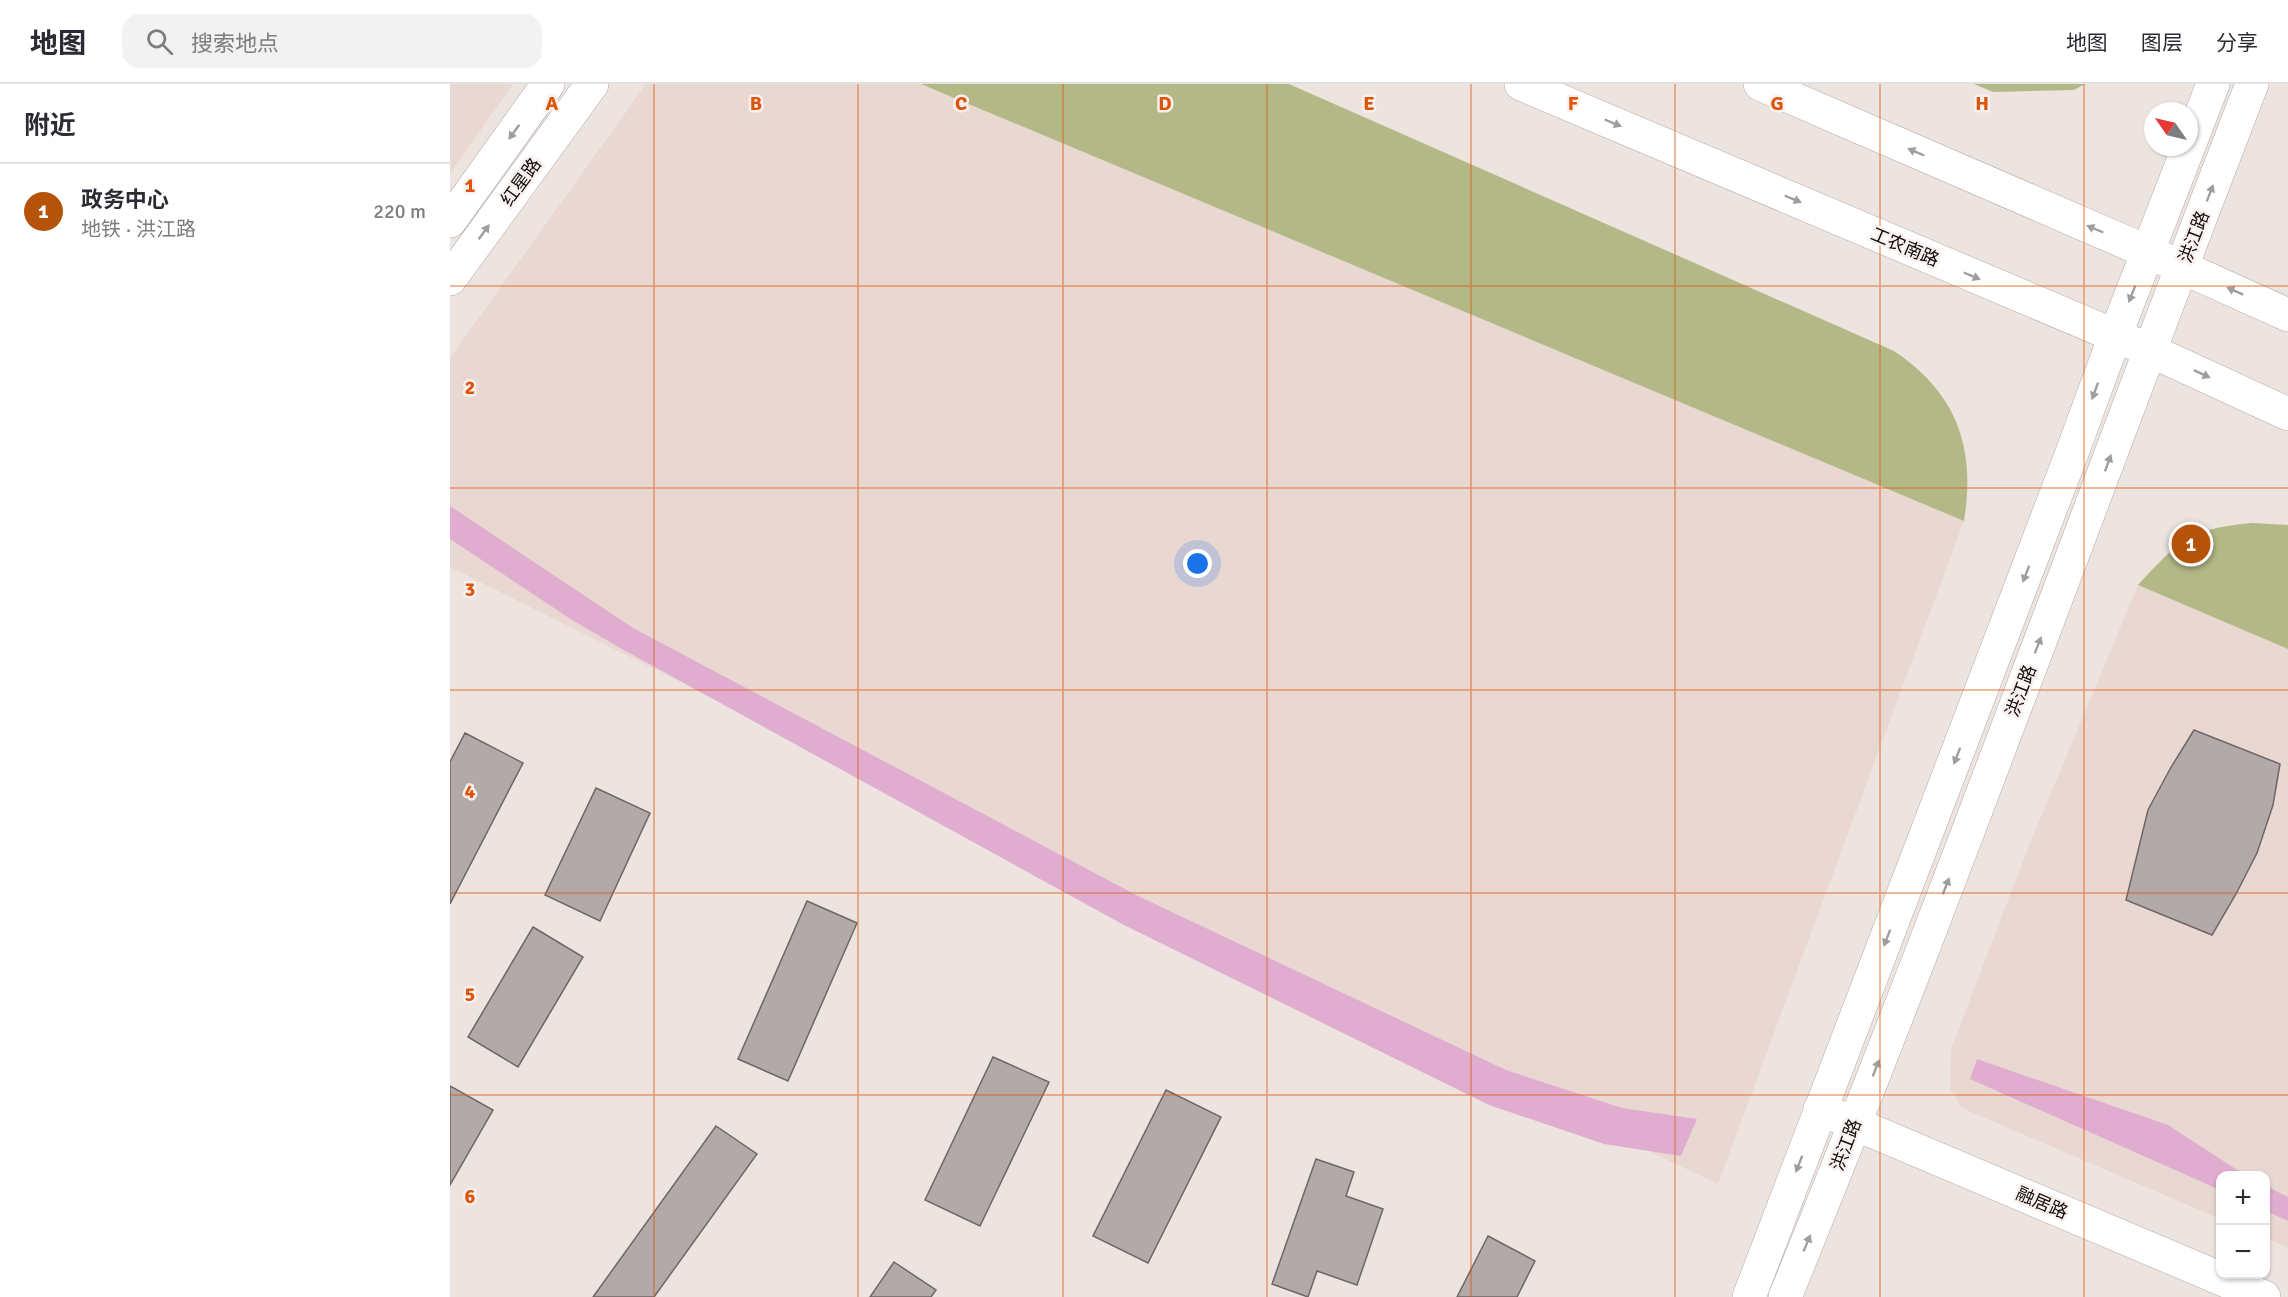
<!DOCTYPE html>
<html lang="zh">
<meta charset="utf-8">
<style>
body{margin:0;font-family:Signika,"Noto Sans SC",sans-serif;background:#f2f2f3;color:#2b2b33}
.controls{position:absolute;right:18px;bottom:18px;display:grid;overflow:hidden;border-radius:12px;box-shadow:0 2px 4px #0004}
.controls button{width:54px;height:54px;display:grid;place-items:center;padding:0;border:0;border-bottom:2px solid #e1e1e2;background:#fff;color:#2b2b33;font:30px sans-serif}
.compass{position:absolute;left:1694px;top:18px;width:54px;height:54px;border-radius:50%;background:#fff;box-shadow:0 2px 4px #0004;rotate:304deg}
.you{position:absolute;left:748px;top:480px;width:21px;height:21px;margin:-15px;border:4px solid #fff;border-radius:50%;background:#1a73e8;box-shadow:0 0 0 9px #1a73e833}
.badge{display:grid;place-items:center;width:39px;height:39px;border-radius:50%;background:#b45309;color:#fff;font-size:20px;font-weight:700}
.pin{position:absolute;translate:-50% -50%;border:3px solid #fff;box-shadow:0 2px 6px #0006}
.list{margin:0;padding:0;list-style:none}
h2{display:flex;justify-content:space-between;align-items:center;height:78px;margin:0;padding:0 24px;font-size:26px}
h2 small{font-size:20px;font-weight:400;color:#7c7c81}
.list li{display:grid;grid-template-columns:39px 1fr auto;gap:18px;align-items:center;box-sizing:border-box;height:96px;padding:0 24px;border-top:2px solid #e1e1e2}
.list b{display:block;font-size:22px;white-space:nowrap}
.list p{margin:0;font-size:20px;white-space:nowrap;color:#7c7c81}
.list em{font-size:20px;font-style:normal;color:#7c7c81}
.icon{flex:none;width:33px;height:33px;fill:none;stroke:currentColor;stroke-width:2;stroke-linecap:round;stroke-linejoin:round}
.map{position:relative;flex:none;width:1838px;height:1213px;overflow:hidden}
header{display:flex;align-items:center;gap:36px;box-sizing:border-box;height:84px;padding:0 30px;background:#fff;border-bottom:2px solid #e1e1e2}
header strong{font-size:28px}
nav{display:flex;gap:33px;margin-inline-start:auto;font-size:21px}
.search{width:420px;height:54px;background:#f2f2f3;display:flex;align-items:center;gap:15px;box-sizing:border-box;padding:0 21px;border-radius:18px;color:#7c7c81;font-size:22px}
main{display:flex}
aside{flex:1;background:#fff}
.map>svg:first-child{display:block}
.built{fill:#e9d8d1}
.green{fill:#b3b986}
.water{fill:#e0add1}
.building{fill:#b2a9a9;stroke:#6f6667;stroke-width:1.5}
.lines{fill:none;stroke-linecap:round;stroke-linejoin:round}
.minor-casing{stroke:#b2aaa6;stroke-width:34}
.major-casing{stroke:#b2aaa6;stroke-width:34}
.minor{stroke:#fff;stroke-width:33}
.major{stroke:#fff;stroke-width:33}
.oneway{fill:#9f9e9d}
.grid{fill:none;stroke:#dd550c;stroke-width:1.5;stroke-opacity:0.55}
.labels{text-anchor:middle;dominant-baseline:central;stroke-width:5;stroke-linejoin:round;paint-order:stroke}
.street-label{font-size:18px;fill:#0e0c0a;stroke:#faf1ee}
.grid-label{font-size:20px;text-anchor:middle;font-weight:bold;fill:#dd550c;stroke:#faf1ee;stroke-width:5;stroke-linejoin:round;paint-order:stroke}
</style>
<header>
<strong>地图</strong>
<div class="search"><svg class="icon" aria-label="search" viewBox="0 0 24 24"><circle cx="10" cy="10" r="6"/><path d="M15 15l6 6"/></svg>搜索地点</div>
<nav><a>地图</a><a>图层</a><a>分享</a></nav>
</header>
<main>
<aside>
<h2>附近<small></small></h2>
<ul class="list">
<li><span class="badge">1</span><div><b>政务中心</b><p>地铁 · 洪江路</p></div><em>220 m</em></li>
</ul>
</aside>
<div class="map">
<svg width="1838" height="1213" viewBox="0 0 1838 1213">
<rect width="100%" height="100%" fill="#ede4e0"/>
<path class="built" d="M0 0H63L0 90Z
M196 0H471L1514 437 1268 1100 619 792 0 483V274Z
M1688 501 1838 565V1164L1816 1154V1092H1770V1135L1512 1024 1500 1005 1501 965 1580 759Z"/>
<path class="green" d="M471 0H839L1444 267C1507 309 1526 364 1514 437Z
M1524 0H1635L1624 6 1543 8Z
M1802 439 1838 441V565L1688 501C1705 483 1723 461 1746 451 1763 443 1783 441 1802 439Z"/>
<path class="water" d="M0 422 183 544 688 812 1056 986 1172 1024 1247 1035 1231 1072 1154 1060 1039 1021 672 840 172 565 122 536 0 455Z
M1527 975 1718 1041 1795 1091 1770 1092V1106L1520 995Z
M1816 1102 1838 1113V1137L1816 1127Z"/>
<path class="building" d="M1744 646 1830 680 1823 721 1807 769 1786 810 1762 851 1676 816 1698 726 1720 685Z
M15 649 73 679 0 820V678Z
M146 704 200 729 150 837 95 811Z
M357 817 407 839 338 997 288 975Z
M83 843 133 873 68 983 18 953Z
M543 973 599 998 530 1142 475 1116Z
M0 1002 43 1026 0 1101Z
M716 1006 771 1033 698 1179 643 1152Z
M266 1042 307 1070 204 1213H143Z
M866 1075 904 1088 896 1112 933 1125 907 1201 867 1187 858 1213 822 1200Z
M1038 1152 1085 1177 1067 1213H1007Z
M444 1178 486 1206 481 1213H420Z"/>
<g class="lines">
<g class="minor-casing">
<path id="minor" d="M1370 1025 1814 1213"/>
</g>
<g class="major-casing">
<path id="major" d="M1071 0 1699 266 1838 330
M1310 0 1698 168 1838 231
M0 137 98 0
M0 195 142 0
M1299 1213 1620 374 1665 252 1763 0
M1335 1213C1499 812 1645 404 1802 0"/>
</g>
<use href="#minor" class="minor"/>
<use href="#major" class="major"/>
</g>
<defs><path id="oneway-solid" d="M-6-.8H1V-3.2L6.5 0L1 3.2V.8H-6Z" transform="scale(1.5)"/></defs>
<g class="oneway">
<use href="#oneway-solid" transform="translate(1163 39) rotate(23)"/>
<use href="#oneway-solid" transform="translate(64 48) rotate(126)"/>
<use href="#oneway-solid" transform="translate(1466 68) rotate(-157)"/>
<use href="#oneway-solid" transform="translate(1760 109) rotate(-69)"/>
<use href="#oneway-solid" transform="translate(1343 115) rotate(23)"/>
<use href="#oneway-solid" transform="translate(1645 145) rotate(-157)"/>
<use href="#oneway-solid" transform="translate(34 148) rotate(-54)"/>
<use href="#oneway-solid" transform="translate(1522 192) rotate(23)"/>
<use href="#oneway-solid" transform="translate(1785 207) rotate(-156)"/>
<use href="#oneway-solid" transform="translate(1682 210) rotate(112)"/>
<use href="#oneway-solid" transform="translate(1752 290) rotate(25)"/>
<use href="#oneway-solid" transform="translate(1645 307) rotate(110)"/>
<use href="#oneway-solid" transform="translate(1658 379) rotate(-70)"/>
<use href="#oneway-solid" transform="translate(1576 490) rotate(111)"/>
<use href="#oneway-solid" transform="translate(1588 561) rotate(-69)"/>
<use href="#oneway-solid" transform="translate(1507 672) rotate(111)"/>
<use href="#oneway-solid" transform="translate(1496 802) rotate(-69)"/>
<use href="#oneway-solid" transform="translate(1437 854) rotate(111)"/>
<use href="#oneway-solid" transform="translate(1426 984) rotate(-69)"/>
<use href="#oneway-solid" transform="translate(1349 1080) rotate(111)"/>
<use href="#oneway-solid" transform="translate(1357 1159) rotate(-68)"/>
</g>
<path class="grid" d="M204 0V1213M408 0V1213M613 0V1213M817 0V1213M1021 0V1213M1225 0V1213M1430 0V1213M1634 0V1213M0 202H1838M0 404H1838M0 606H1838M0 809H1838M0 1011H1838"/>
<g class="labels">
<g class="street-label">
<text transform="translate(71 98) rotate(-54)">红星路</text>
<text transform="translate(1744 153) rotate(-69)">洪江路</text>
<text transform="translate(1455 163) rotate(23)">工农南路</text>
<text transform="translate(1571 607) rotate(-69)">洪江路</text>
<text transform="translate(1396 1061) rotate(-69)">洪江路</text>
<text transform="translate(1592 1119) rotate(23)">融居路</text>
</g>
</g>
<g class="grid-label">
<text x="102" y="26">A</text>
<text x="306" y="26">B</text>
<text x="511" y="26">C</text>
<text x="715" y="26">D</text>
<text x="919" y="26">E</text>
<text x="1123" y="26">F</text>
<text x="1327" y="26">G</text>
<text x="1532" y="26">H</text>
<text x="20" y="108">1</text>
<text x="20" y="310">2</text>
<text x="20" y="512">3</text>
<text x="20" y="714">4</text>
<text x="20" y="917">5</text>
<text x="20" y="1119">6</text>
</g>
</svg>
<div class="controls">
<button>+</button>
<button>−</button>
</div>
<svg class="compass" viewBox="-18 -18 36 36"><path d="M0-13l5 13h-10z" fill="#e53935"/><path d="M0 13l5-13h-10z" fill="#7c7c81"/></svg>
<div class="you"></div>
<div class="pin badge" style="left:1741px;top:460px">1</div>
</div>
</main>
